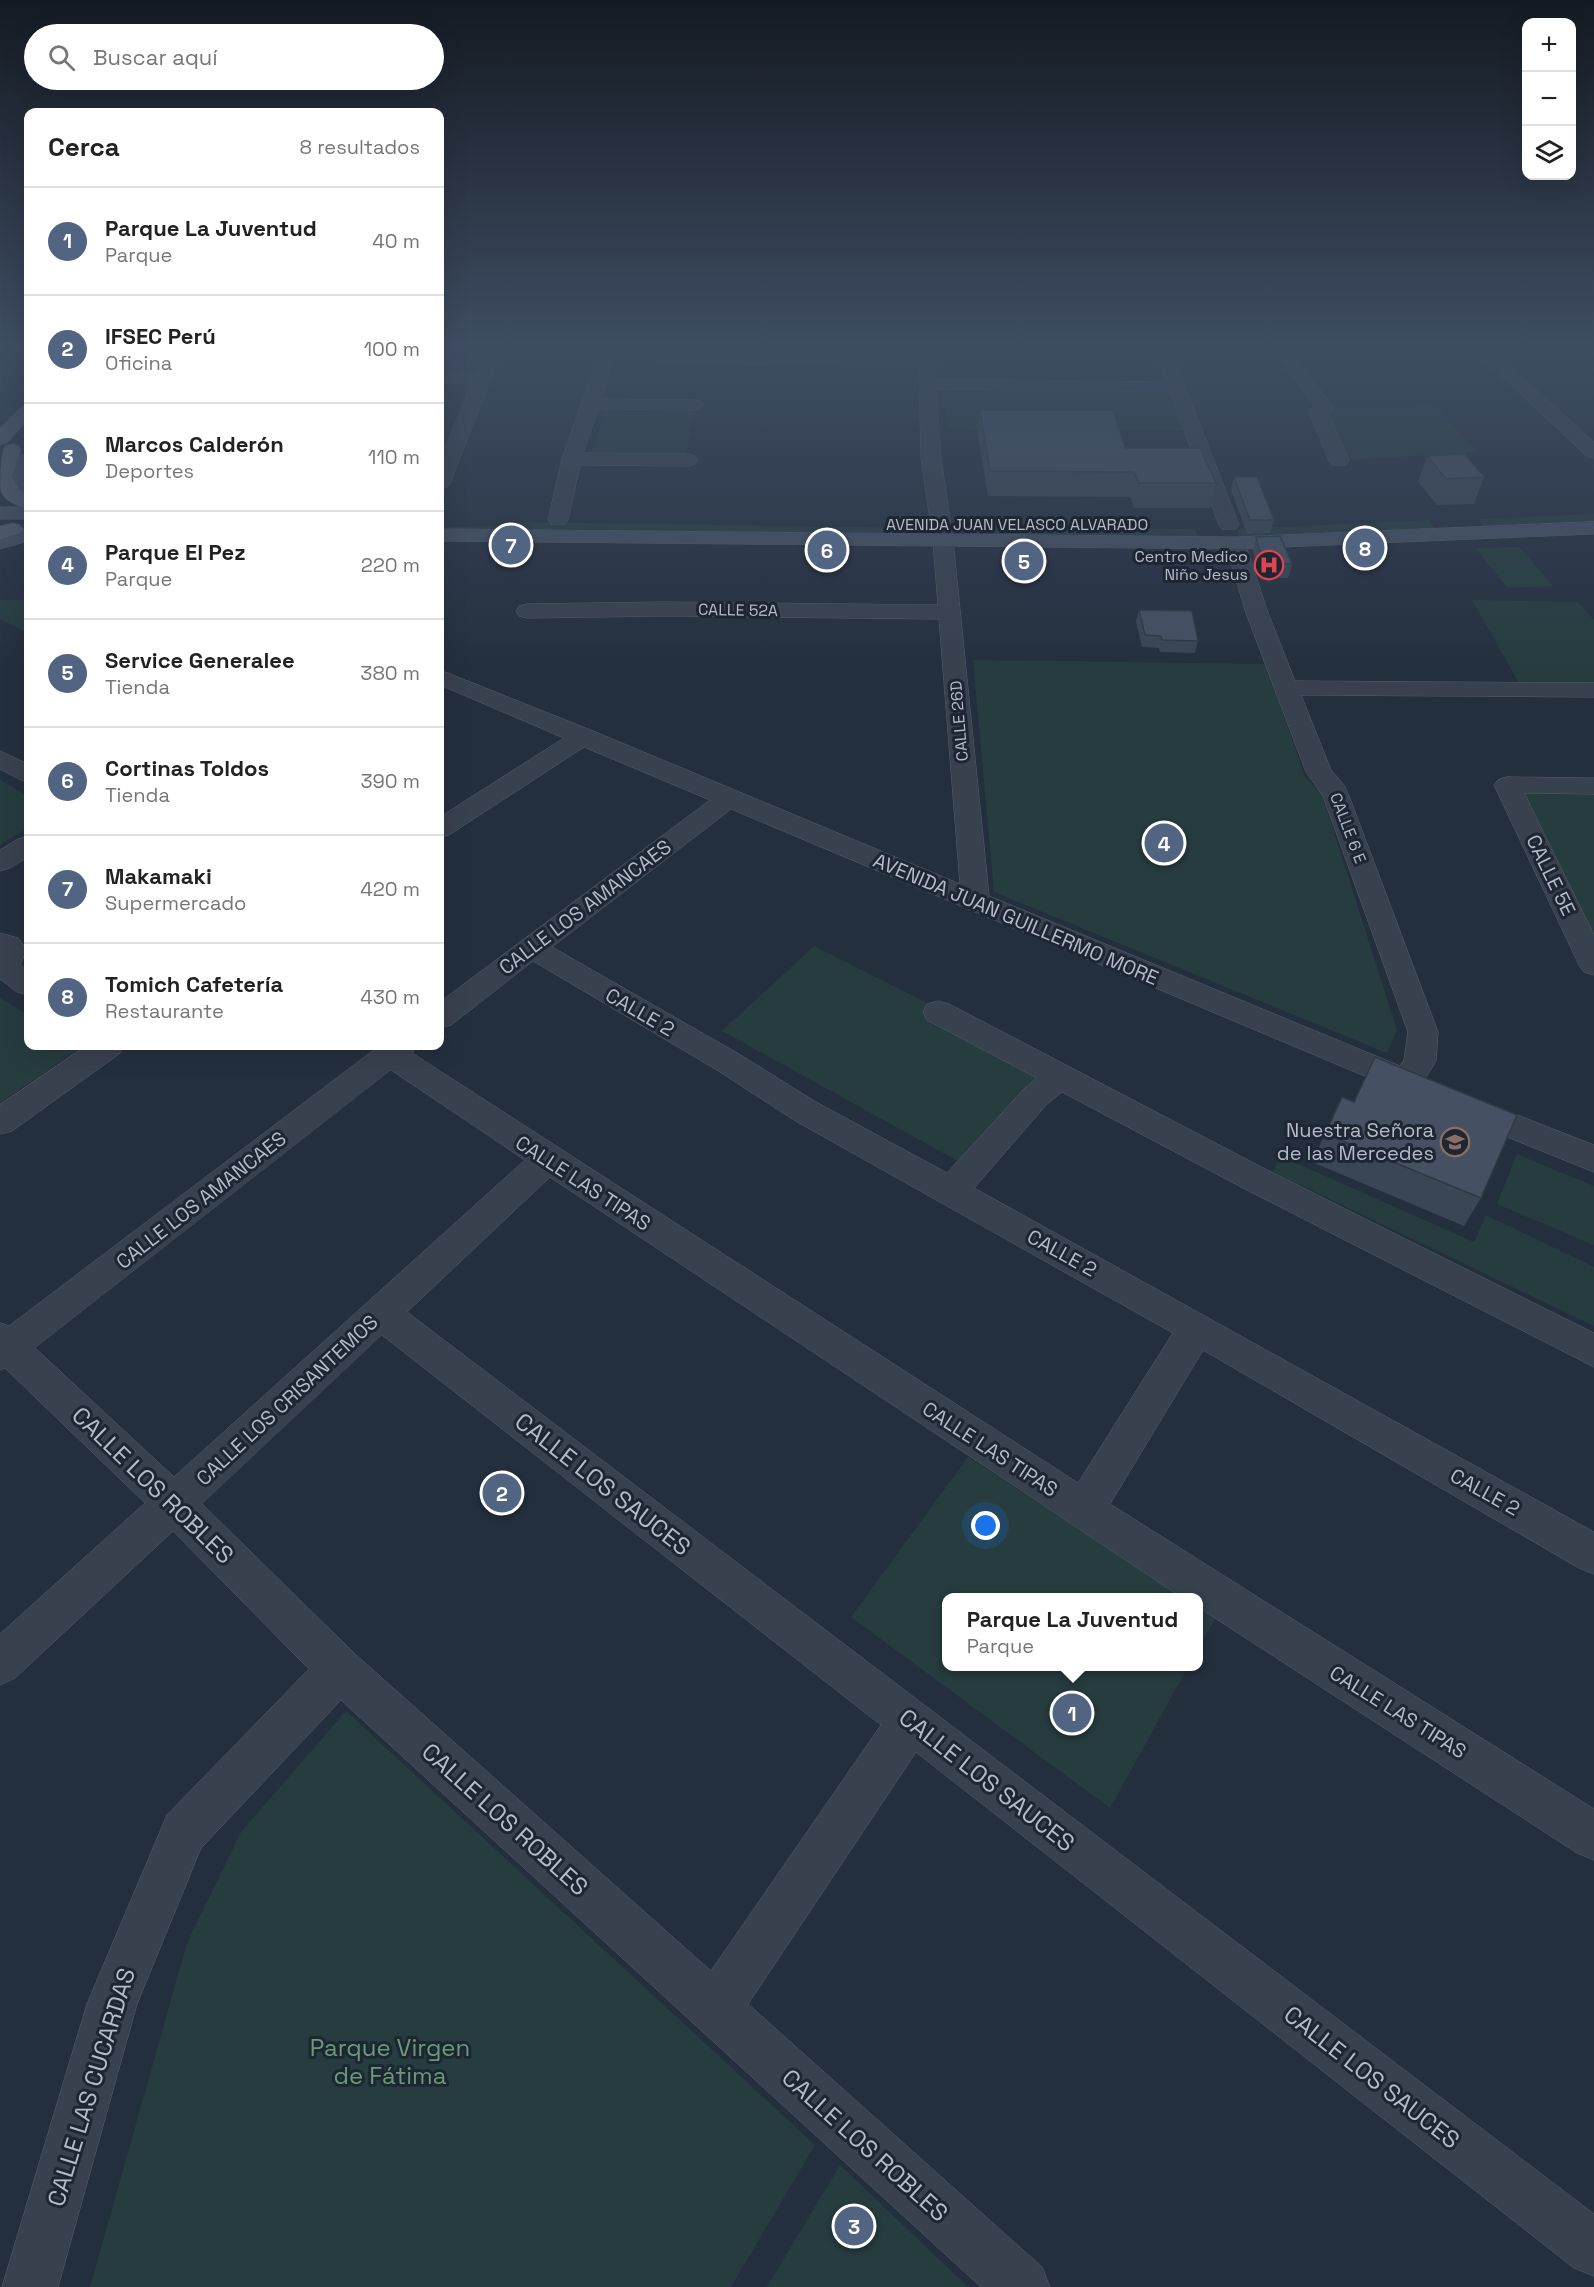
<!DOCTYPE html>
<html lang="es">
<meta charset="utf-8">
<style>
body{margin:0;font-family:"Space Grotesk",sans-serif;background:#f6f6f6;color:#222}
.controls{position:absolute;right:18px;top:18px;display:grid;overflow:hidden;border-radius:12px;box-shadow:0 6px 24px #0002}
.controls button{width:54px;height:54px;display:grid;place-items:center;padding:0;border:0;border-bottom:2px solid #e0e0e0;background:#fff;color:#222;font:30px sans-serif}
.you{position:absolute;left:986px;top:1526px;width:21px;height:21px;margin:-15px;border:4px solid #fff;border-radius:50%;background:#1a73e8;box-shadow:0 0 0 9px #1a73e833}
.badge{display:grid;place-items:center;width:39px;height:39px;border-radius:50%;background:#516482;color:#fff;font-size:20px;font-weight:700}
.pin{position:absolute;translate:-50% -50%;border:3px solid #fff;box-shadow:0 2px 6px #0006}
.popup{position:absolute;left:942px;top:1593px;width:261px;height:78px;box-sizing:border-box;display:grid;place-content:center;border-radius:12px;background:#fff;filter:drop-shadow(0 2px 4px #0005);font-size:20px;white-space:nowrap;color:#767676}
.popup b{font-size:22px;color:#222}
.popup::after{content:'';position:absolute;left:50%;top:100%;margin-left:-12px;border:12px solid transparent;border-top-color:#fff}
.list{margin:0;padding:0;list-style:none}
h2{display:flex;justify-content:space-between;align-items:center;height:78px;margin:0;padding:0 24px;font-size:26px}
h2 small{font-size:20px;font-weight:400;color:#767676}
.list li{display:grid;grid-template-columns:39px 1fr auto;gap:18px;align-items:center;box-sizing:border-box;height:108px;padding:0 24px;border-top:2px solid #e0e0e0}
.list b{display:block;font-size:22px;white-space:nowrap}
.list p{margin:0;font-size:20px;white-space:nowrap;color:#767676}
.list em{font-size:20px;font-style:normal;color:#767676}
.icon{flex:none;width:33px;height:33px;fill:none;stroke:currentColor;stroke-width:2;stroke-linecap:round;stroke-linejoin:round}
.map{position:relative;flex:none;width:1594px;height:2287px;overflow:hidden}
.search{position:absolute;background:#fff;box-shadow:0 6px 24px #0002;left:24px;top:24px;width:420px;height:66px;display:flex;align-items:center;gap:15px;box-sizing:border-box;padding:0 21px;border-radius:33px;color:#767676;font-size:22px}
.panel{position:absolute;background:#fff;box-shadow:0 6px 24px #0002;left:24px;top:108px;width:420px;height:942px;border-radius:12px}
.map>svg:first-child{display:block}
.green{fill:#263c3f}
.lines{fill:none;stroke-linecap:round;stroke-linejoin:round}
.street-casing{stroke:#565f6c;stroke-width:1}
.secondary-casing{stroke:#565f6c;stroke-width:1}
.primary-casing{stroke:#414a57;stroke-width:1}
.street{fill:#38414e;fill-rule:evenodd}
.secondary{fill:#465061;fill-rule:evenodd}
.primary{fill:#56606e;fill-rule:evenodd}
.wall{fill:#3b4654}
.building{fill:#455162;stroke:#303945;stroke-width:1.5}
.labels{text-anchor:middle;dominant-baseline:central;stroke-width:6;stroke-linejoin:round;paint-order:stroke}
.far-street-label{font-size:16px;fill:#b4bcc9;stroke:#1d2633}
.far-poi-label{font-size:16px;fill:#b4bcc9;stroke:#1d2633;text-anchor:end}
.street-label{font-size:20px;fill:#b4bcc9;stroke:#1d2633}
.poi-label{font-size:20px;fill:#b4bcc9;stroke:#1d2633;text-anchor:end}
.near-street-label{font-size:24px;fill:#b4bcc9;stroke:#1d2633}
.near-park-label{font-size:24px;fill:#6b9a76;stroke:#1d2633}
</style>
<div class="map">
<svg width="1594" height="2287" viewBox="0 0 1594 2287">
<rect width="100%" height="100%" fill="#242f3e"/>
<path class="green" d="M943 389 1169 391 1184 431 948 429Z
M1435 405 1477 452 1347 460 1320 408Z
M608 407 694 409 686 453H591Z
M1594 514V522L1483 526 1478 519Z
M1429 520 1435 529 1238 538V529Z
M515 522 916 528 915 536 448 531 450 527 497 526Z
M970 528 1195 529 1199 541 970 536Z
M1519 547 1553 586 1508 588 1475 548Z
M0 600H28V633L0 619Z
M1472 600 1578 602 1594 620V687L1522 688Z
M973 660 1266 664 1305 777 1322 794 1397 1030 1387 1053 994 892Z
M0 780 28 796V828L0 845Z
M1513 791 1594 792V949Z
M814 946 1052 1066 967 1166 722 1031Z
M0 998 28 1015V1046L82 1047 0 1103Z
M1517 1154 1594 1186V1245L1497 1204Z
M1280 1156 1474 1242 1486 1215 1594 1267V1326L1273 1172Z
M968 1457 1183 1597 946 1598V1666L1188 1667 1110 1808 851 1617Z
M1198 1607 1215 1619 1198 1649Z
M346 1711 815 2145 731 2287H90L187 1943 241 1832Z
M840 2165 968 2287H767Z"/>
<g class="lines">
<g class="street-casing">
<path id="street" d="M440 348H451L446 358 440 359Z
M487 348H511L500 355 450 483 447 487 440 489V461L472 383H440V373H476Z
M604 348H621L615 356 601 399 693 400 699 401 702 405 699 409 693 410 598 409 583 453 688 454 695 456 698 460 695 464 688 466 580 465 568 520 565 524H551L548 520 562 459 598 355Z
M662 348H678V353L921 357 920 348H936C939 360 934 367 935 379L1166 382 1154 348H1170L1239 525 1236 529H1222L1219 525 1170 392 936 389 941 458 953 541 989 896 1400 1066 1404 1060 1408 1032 1323 796 1306 772 1246 613 1225 543 1228 539 1235 537 1242 539 1245 543 1268 613 1295 681 1594 683V697L1301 695 1331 770 1344 785 1349 796 1438 1032 1436 1061 1425 1079 1428 1084 1423 1092 1412 1096 731 809 552 947 739 1054 816 1102 947 1173 1025 1088 1037 1078 927 1020 923 1012 927 1004 938 1001 949 1004 1267 1170 1594 1333V1367L1243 1188 1062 1092 1047 1104 974 1188 1594 1532V1574L1579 1568 1203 1350 1110 1504 1594 1809V1860L1577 1853 1198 1607V1598H1183L550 1177 407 1312 1594 2214V2276L1574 2268 916 1752 748 2004 1042 2267 1050 2287H981L341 1700 201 1848 137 2004 58 2287H2L87 2004 167 1815 309 1669 173 1531 15 1678 0 1685V1634L145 1503 5 1368 0 1370V1323L9 1326 379 1046H416L412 1053 1078 1483 1173 1333 794 1120 717 1070 533 961 451 1025 440 1028V1002L710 800 584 747 449 835 440 837V817L564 738 440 685V670L593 731 960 884 939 619 664 616 527 618 519 616 516 611 519 606 527 604 664 602 938 605 933 541 921 458 919 367 669 363 663 362 660 358ZM391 1070 525 1160 174 1477 35 1348ZM382 1335 881 1725 711 1971 355 1654 202 1504Z
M1272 348H1288L1334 408 1328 413 1349 461 1346 465H1332L1329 461 1309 411 1314 406Z
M1472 348H1490L1594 442V458L1587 456Z
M1585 348H1594V353L1587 352Z
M0 751 28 764V782L19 779 0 769Z
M1507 777 1594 778V794L1524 793 1594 935V975L1584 972 1579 965 1494 785 1498 780Z
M28 837V857L10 868 0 871V850L18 839Z
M0 933 18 938 27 949 20 965 28 970V995L17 992 0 979Z
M86 1046H124L119 1054 12 1131 0 1134V1105Z
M1471 1097 1594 1145V1172L1460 1118 1455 1109 1460 1100Z"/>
</g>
<g class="secondary-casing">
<path id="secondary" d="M28 453V498L21 496C11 482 11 470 21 455Z
M0 507H28V519H0Z
M1594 522V534L1235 549 440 541V529L1235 537Z
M28 529V541L0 549V536Z"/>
</g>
<g class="primary-casing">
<path id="primary" d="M28 405V420L7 443 0 445V428L22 406Z
M12 444 19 446 21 450 12 477 19 489 28 495V509C20 507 4 501 1 492 0 482 0 455 5 446Z
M13 523 20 525 23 529 20 533 0 539V526Z"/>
</g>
<use href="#street" class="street"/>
<use href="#secondary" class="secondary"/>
<use href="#primary" class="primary"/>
</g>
<path class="wall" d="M725 348H824V353L725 352Z
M980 410 1125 448 1216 483 1210 508H1134L1130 497 988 496 978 434Z
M1427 456 1484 477 1474 504 1437 505 1418 482Z
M1234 477 1274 520 1270 533 1247 534 1231 490Z
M1256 537 1292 564 1288 578 1259 577 1253 551Z
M1139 610 1198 641 1195 653 1160 652 1159 648 1142 647 1136 622Z
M1342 1097 1481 1198 1464 1226 1312 1162Z"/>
<path class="building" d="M980 410H1113L1125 448H1200L1216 483H1139L1134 472 990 471Z
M1464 454 1484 477 1446 479 1427 456Z
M1234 477H1257L1274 520H1250Z
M1280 536 1292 564 1263 563 1256 537Z
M1139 610 1192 611 1198 641 1162 640 1161 636 1145 635Z
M1375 1057 1517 1115 1481 1198 1325 1134 1342 1097 1354 1102Z"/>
<linearGradient id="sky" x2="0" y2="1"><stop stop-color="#141a22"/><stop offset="0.52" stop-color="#3f4d63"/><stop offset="1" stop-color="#3f4d63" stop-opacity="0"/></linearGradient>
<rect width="1594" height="668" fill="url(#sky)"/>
<defs>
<g id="hospital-ring" transform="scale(1.5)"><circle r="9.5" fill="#1d2633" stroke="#e0444e" stroke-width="1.5"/><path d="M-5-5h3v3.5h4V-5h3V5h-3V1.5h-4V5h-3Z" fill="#e0444e"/></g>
<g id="university-ring" transform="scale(1.5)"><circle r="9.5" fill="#1d2633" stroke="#8d6e63" stroke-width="1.5"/><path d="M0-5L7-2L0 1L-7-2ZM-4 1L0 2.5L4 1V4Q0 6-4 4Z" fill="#8d6e63"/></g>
</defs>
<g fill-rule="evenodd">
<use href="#hospital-ring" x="1269" y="565"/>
<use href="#university-ring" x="1455" y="1142"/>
</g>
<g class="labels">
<g class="far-street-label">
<text x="1017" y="524">AVENIDA JUAN VELASCO ALVARADO</text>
<text transform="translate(738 610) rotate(1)">CALLE 52A</text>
<text transform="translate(959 721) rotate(-95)">CALLE 26D</text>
<text transform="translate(1348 828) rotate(69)">CALLE 6 E</text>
</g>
<g class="far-poi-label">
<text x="1248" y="556">Centro Medico<tspan x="1248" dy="18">Niño Jesus</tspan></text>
</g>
<g class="street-label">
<text transform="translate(1551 875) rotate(64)">CALLE 5E</text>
<text transform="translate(585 907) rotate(-37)">CALLE LOS AMANCAES</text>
<text transform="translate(1016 919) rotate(23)">AVENIDA JUAN GUILLERMO MORE</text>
<text transform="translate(640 1012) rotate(30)">CALLE 2</text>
<text transform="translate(583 1183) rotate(33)">CALLE LAS TIPAS</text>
<text transform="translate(201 1200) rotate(-38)">CALLE LOS AMANCAES</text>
<text transform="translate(1062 1253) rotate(29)">CALLE 2</text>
<text transform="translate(287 1400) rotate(-43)">CALLE LOS CRISANTEMOS</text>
<text transform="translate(990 1449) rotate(33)">CALLE LAS TIPAS</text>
<text transform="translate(1485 1492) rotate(29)">CALLE 2</text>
<text transform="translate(1398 1712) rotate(32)">CALLE LAS TIPAS</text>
</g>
<g class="poi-label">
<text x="1434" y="1130">Nuestra Señora<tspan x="1434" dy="23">de las Mercedes</tspan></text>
</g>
<g class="near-street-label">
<text transform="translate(603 1484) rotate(38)">CALLE LOS SAUCES</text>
<text transform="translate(153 1485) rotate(44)">CALLE LOS ROBLES</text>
<text transform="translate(987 1780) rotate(38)">CALLE LOS SAUCES</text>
<text transform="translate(505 1819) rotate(42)">CALLE LOS ROBLES</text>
<text transform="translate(1372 2077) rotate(38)">CALLE LOS SAUCES</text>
<text transform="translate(91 2087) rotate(-73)">CALLE LAS CUCARDAS</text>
<text transform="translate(865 2145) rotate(42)">CALLE LOS ROBLES</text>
</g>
<g class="near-park-label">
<text x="390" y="2047">Parque Virgen<tspan x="390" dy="28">de Fátima</tspan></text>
</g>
</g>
</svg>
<div class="controls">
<button>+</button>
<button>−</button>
<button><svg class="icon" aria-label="layers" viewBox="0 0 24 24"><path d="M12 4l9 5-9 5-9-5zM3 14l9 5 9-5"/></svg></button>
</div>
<div class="you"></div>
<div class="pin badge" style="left:1072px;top:1713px">1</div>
<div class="popup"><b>Parque La Juventud</b>Parque</div>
<div class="pin badge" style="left:502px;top:1493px">2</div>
<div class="pin badge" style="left:854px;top:2226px">3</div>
<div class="pin badge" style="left:1164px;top:843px">4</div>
<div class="pin badge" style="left:1024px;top:561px">5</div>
<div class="pin badge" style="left:827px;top:550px">6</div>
<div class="pin badge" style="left:511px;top:545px">7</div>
<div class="pin badge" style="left:1365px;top:548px">8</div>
<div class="search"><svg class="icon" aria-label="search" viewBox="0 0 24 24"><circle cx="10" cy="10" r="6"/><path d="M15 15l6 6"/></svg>Buscar aquí</div>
<section class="panel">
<h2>Cerca<small>8 resultados</small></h2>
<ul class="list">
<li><span class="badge">1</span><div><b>Parque La Juventud</b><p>Parque</p></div><em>40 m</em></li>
<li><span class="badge">2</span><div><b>IFSEC Perú</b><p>Oficina</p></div><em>100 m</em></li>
<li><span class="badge">3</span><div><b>Marcos Calderón</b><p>Deportes</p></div><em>110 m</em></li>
<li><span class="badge">4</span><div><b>Parque El Pez</b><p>Parque</p></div><em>220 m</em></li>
<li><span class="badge">5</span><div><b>Service Generalee</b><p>Tienda</p></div><em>380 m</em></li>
<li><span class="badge">6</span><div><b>Cortinas Toldos</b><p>Tienda</p></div><em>390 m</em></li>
<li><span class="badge">7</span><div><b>Makamaki</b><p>Supermercado</p></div><em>420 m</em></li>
<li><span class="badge">8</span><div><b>Tomich Cafetería</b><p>Restaurante</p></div><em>430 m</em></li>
</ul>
</section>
</div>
